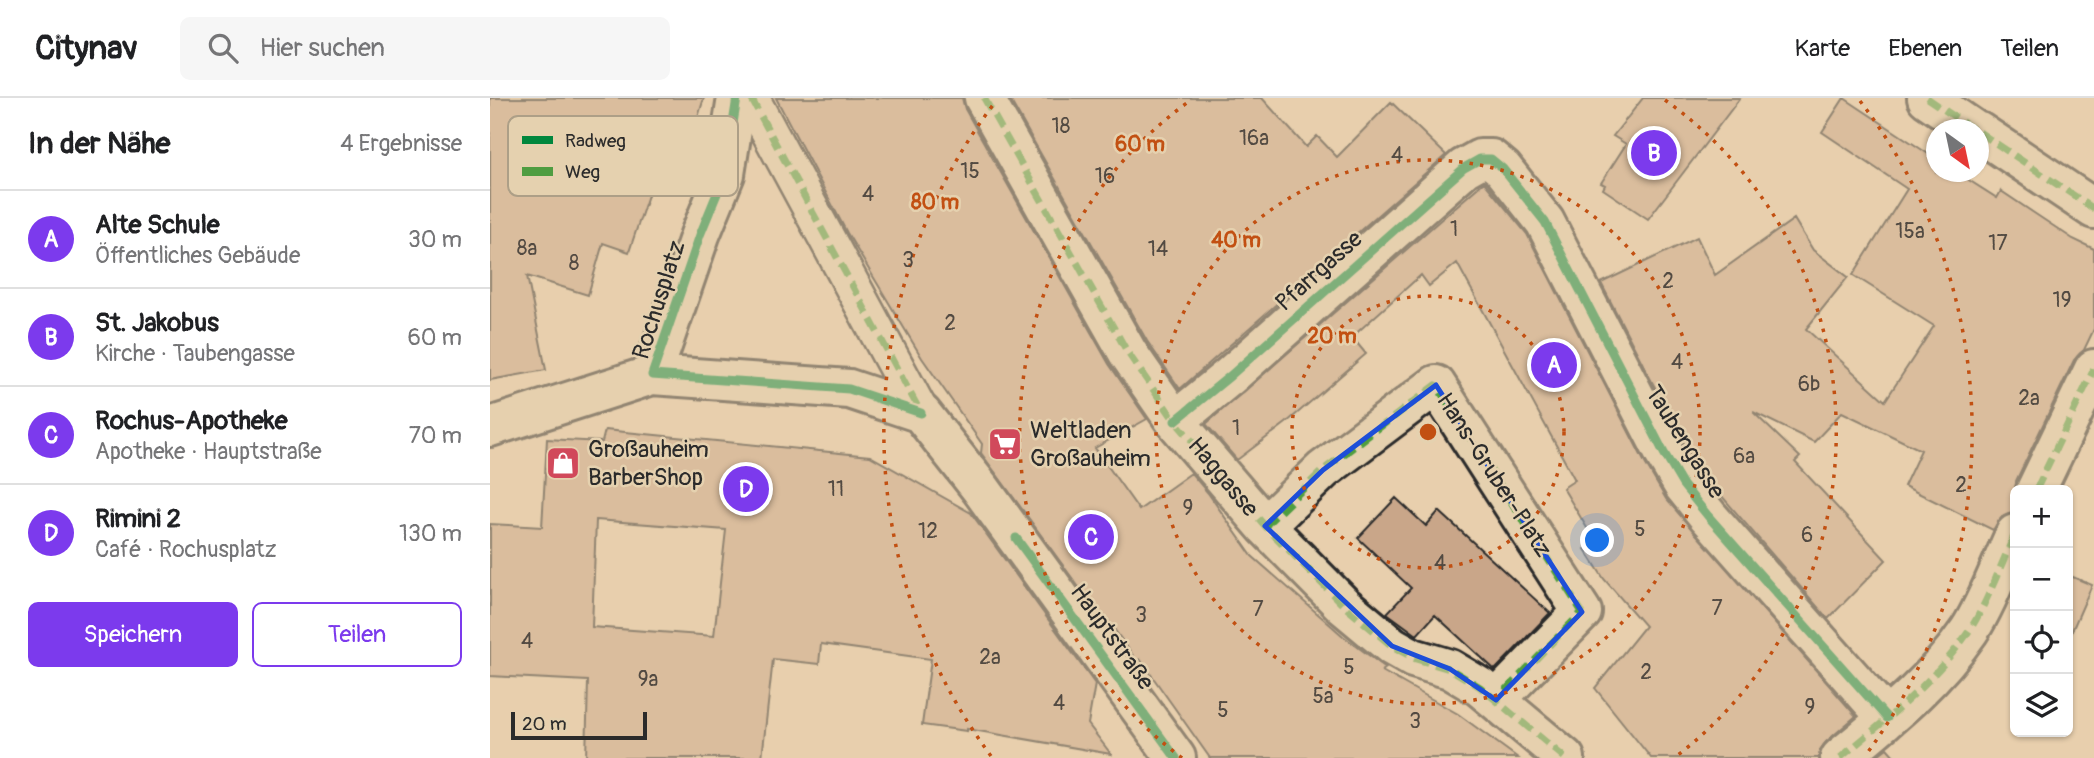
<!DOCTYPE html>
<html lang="de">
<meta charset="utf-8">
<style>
body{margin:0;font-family:Pangolin,sans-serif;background:#f6f6f6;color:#202124}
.controls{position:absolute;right:21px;bottom:21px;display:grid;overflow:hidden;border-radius:10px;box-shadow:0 2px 5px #0004}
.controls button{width:63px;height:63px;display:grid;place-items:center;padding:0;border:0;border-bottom:2px solid #e0e0e0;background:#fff;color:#202124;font:35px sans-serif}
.compass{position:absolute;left:1436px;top:21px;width:63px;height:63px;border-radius:50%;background:#fff;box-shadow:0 2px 5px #0004;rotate:147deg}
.scale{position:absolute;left:21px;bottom:18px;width:136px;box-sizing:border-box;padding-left:7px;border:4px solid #2b2b2b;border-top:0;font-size:19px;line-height:24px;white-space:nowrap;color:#2b2b2b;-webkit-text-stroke:5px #e5d1af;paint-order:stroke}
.you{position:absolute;left:1108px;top:443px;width:24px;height:24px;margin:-18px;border:5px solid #fff;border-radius:50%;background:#1a73e8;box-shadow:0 0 0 10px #1a73e833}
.badge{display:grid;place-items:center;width:46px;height:46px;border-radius:50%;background:#7c3aed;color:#fff;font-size:23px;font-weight:700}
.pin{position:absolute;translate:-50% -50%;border:4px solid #fff;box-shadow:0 2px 7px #0006}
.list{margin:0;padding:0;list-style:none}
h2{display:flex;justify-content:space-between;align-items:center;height:91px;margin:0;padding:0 28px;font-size:30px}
h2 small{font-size:23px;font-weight:400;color:#757577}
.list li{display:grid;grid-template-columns:46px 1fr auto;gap:21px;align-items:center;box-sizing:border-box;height:98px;padding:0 28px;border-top:2px solid #e0e0e0}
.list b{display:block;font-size:26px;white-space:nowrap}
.list p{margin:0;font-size:23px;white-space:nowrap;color:#757577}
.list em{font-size:23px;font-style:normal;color:#757577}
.actions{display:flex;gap:14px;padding:21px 28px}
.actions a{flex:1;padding:16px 0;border:2px solid #7c3aed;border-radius:10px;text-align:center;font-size:24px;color:#7c3aed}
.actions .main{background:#7c3aed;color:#fff}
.icon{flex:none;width:38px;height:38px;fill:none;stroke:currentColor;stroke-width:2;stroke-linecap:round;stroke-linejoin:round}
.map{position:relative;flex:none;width:1604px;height:660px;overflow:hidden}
header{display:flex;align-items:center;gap:42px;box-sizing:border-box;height:98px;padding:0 35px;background:#fff;border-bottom:2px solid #e0e0e0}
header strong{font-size:33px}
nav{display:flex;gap:38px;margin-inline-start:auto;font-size:24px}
.search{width:490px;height:63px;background:#f6f6f6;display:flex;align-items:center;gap:18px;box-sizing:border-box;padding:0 24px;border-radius:10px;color:#757577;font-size:26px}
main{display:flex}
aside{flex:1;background:#fff}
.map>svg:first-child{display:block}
.building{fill:#c9a689;stroke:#2b2b2b;stroke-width:2;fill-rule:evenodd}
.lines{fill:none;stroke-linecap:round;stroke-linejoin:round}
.pedestrian-casing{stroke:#2b2b2b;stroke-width:40}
.minor-casing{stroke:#2b2b2b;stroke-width:44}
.pedestrian{stroke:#e5d1af;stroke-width:35}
.minor{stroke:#e5d1af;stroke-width:38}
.quiet{stroke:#4f9d41;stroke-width:7;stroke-dasharray:14 7;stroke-linecap:butt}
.cycleway-casing{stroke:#e5d1af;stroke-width:13}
.cycleway{stroke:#00873e;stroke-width:9}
.marked{fill:none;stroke:#1d4ed8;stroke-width:5;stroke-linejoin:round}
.ring{fill:none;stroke:#c25012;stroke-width:3.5;stroke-dasharray:3.5 7}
.labels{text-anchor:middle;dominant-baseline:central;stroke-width:5;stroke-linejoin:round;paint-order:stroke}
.number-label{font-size:21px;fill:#524a42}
.street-label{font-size:24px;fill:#2b2b2b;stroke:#e5d1af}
.poi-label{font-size:24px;fill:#2b2b2b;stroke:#e5d1af;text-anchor:start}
.key{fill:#e5d1af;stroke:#ad9f87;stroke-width:2}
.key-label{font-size:19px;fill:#2b2b2b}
.centre{fill:#c25012;stroke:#e5d1af;stroke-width:3.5}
.ring-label{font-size:21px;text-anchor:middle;font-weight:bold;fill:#c25012;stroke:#e5d1af;stroke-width:5;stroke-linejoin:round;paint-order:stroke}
</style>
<header>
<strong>Citynav</strong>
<div class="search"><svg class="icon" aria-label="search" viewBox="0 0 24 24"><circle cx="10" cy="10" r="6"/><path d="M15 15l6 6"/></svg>Hier suchen</div>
<nav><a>Karte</a><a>Ebenen</a><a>Teilen</a></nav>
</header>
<main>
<aside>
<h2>In der Nähe<small>4 Ergebnisse</small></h2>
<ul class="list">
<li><span class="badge">A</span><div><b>Alte Schule</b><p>Öffentliches Gebäude</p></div><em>30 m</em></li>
<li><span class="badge">B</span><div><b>St. Jakobus</b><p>Kirche · Taubengasse</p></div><em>60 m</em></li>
<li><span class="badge">C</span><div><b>Rochus-Apotheke</b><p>Apotheke · Hauptstraße</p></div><em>70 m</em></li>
<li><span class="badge">D</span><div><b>Rimini 2</b><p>Café · Rochusplatz</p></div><em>130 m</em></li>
</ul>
<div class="actions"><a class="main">Speichern</a><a>Teilen</a></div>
</aside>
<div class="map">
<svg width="1604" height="660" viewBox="0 0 1604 660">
<rect width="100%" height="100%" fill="#e8cfad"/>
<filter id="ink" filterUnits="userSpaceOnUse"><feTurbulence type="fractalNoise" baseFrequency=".0143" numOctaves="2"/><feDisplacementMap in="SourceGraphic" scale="14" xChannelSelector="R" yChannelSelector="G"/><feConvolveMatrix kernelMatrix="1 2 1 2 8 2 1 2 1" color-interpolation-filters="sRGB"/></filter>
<g filter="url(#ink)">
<path class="building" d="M0 0H214L186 90 163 82 139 154 113 145 98 197 37 178 56 272 0 282Z
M286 0H472L475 11 619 266 657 321 605 350 649 412 701 375 718 395 762 458 853 538 896 570 892 573 968 616 1028 660H720L650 561 647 563 616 520 615 525 491 355 492 346 432 260 357 135Z
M519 0H772L816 49 827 38 847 59 901 4 956 57 690 291 657 243Z
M1153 0H1250L1158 121 1113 91 1115 87 1111 85 1136 46 1123 38Z
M1354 0 1446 61V74H1466L1507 100 1511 93 1583 141 1604 151V231L1594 252 1584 262 1526 383 1525 415 1512 419 1503 432 1414 388 1431 352 1352 314 1324 344 1263 314 1310 359 1305 364 1396 462 1338 521 1211 374 1193 344 1111 185 1207 139 1225 177 1304 121 1323 152 1358 179 1316 231 1395 303 1444 228 1363 177 1417 91 1332 34Z
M994 84 1037 136 1155 365 1176 401 1366 618 1336 644 1330 652 1329 660H1161L1105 590 1155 528 1114 481 1095 451 1106 445 1073 390 1085 382 967 165 939 188 931 177 862 239 876 256 796 325 747 362 716 326Z
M115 332 380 358 481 415 605 586 598 626 621 656 477 631V633L432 627 441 561 331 546 329 566 283 561 272 660H96L98 583 0 578V426L52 429 57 341 112 344ZM106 422 236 432 224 538 102 529Z
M906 400 936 428 949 413 1060 515 1005 572 945 517 927 537 897 515 921 490 868 440Z
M1578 477 1602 487 1578 542Z
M1397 650 1406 660H1384Z"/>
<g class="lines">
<g class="pedestrian-casing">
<path id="pedestrian" d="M261 0 431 315"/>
</g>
<g class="minor-casing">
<path id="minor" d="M494 0 638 255 685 323 775 428 854 508 902 548 923 560 960 571 990 589 1075 660
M1437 0 1484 32
M1489 34 1604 111
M162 277 210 137 235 76 247 0
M685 323 740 278 974 70 990 61H1001L1013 71 1055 124 1174 355 1193 387 1218 418 1397 620
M0 329 162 277 359 291 431 315 491 391 686 660
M1546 392 1604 271
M775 428 833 372 946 287 1092 514 1006 602
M1350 660C1397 621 1444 584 1479 533 1497 506 1511 466 1525 436"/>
</g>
<use href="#pedestrian" class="pedestrian"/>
<use href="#minor" class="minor"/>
<path class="quiet" d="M261 0 431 315
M494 0 638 255 685 323 775 428 854 508 902 548 923 560 960 571 990 589 1075 660
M1437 0 1484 32
M1489 34 1604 111
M1546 392 1604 271
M775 428 833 372 946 287 1092 514 1006 602
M1350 660C1397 621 1444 584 1479 533 1497 506 1511 466 1525 436"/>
<g class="cycleway-casing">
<path id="cycleway" d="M247 0 235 76 210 137 162 277 359 291 431 315
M685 323 740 278 974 70 990 61H1001L1013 71 1055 124 1174 355 1193 387 1218 418 1397 620
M526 440 686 660"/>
</g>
<use href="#cycleway" class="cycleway"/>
</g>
</g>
<path d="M0 0H1604V660H0ZM946 287 1092 514 1006 602 960 571 902 548 775 428 833 372Z" fill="#e8cfad" fill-opacity=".55" fill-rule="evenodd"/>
<path class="marked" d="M946 287 1092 514 1006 602 960 571 902 548 775 428 833 372Z"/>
<g class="ring">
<circle cx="938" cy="334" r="136"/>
<circle cx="938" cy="334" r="272"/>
<path d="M692 660A408 408 0 0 1 701 2M1175 2A408 408 0 0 1 1184 660"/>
<path d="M501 658A544 544 0 0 1 506 3M1370 3A544 544 0 0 1 1375 658"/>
</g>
<defs>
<g id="supermarket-square" transform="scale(1.75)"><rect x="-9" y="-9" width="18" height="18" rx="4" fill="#d1495b" stroke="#e5d1af"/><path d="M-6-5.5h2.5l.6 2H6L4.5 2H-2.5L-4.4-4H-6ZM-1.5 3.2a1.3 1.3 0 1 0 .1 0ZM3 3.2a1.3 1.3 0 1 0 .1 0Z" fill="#fff"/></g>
<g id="shop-square" transform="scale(1.75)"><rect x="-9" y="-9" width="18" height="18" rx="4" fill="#d1495b" stroke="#e5d1af"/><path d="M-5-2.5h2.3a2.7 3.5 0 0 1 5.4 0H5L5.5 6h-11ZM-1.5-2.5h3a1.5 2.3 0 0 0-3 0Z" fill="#fff"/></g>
</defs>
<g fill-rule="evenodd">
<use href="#supermarket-square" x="515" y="346"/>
<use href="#shop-square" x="73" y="365"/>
</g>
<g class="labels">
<g class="number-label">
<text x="571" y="28">18</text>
<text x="764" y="40">16a</text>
<text x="907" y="57">4</text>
<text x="480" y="73">15</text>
<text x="615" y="78">16</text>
<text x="378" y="96">4</text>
<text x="964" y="131">1</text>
<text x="1420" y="133">15a</text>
<text x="1508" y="145">17</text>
<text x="37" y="150">8a</text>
<text x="668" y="151">14</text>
<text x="418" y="162">3</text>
<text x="84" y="165">8</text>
<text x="1178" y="183">2</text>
<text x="1572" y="202">19</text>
<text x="460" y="225">2</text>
<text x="1187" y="264">4</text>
<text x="1319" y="286">6b</text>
<text x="1539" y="300">2a</text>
<text x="746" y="330">1</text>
<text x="1254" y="358">6a</text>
<text x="1471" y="387">2</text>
<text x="346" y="391">11</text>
<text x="698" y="410">9</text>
<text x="1150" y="431">5</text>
<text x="438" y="433">12</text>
<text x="1317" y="437">6</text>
<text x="950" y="465">4</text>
<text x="1227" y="510">7</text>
<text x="768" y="511">7</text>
<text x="651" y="517">3</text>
<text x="37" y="543">4</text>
<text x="500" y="559">2a</text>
<text x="859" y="569">5</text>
<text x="1156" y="574">2</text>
<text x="158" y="581">9a</text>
<text x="833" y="598">5a</text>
<text x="569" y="605">4</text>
<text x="1320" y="609">9</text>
<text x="733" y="612">5</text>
<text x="925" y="623">3</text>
</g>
<g class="street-label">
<text transform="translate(829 173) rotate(-42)">Pfarrgasse</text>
<text transform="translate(169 202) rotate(-72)">Rochusplatz</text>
<text transform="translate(1195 344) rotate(58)">Taubengasse</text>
<text transform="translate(1004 377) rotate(57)">Hans-Gruber-Platz</text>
<text transform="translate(733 379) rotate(50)">Haggasse</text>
<text transform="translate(622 539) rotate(54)">Hauptstraße</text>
</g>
<g class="poi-label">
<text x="540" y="332">Weltladen<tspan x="540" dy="28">Großauheim</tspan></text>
<text x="98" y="351">Großauheim<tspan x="98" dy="28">BarberShop</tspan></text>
</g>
</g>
<rect x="18" y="18" width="230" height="80" rx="10" class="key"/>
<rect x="32" y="38" width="31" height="8" fill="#00873e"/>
<rect x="32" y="69" width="31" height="9" fill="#4f9d41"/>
<g class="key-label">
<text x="75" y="49">Radweg</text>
<text x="75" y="80">Weg</text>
</g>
<circle cx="938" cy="334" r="10" class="centre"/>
<g class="ring-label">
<text x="650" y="53">60 m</text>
<text x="445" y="111">80 m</text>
<text x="746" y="149">40 m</text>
<text x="842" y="245">20 m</text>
</g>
</svg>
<div class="controls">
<button>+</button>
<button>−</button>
<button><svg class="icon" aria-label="locate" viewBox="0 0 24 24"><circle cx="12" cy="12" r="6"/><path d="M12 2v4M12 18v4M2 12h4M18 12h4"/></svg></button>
<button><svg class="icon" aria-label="layers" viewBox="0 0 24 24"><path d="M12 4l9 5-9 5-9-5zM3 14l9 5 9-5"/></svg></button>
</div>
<svg class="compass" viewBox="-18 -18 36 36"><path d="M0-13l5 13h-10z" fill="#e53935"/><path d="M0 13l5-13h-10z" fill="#757577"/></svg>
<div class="scale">20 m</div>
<div class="you"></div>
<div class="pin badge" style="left:1064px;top:267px">A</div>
<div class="pin badge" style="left:1164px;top:55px">B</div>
<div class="pin badge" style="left:601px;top:439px">C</div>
<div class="pin badge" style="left:256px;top:391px">D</div>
</div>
</main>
